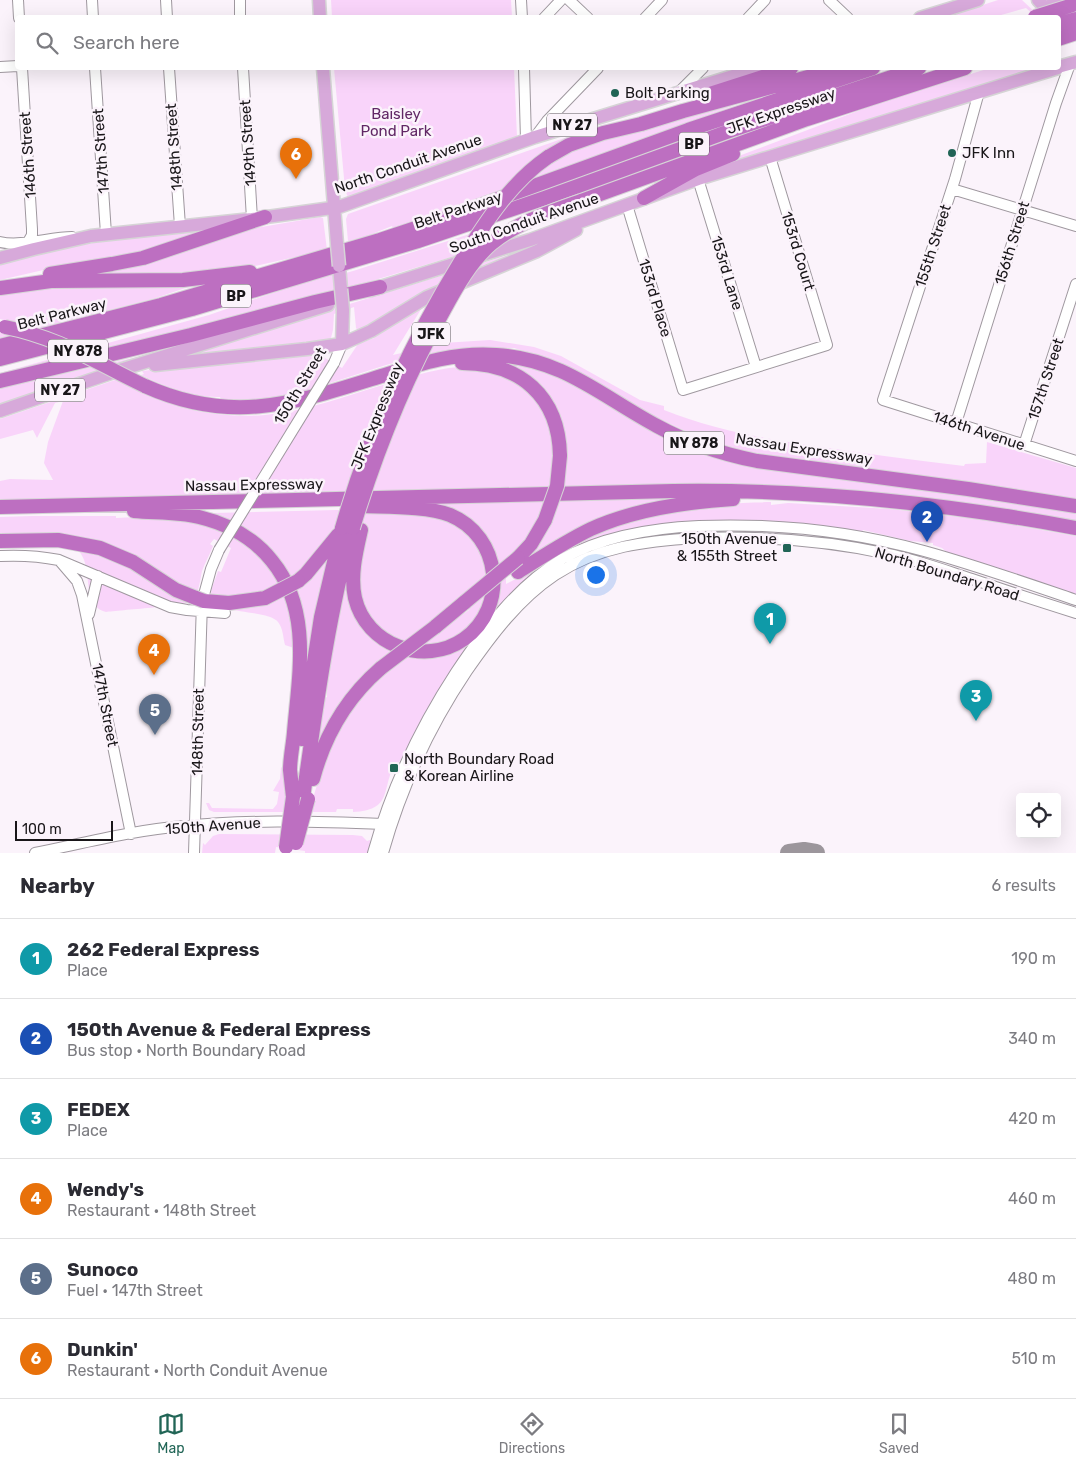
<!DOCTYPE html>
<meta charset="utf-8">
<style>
body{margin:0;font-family:Rubik,sans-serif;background:#f2f2f3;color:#2b2b33}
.controls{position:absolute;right:15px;bottom:15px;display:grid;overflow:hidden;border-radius:5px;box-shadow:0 5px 20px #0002}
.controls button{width:45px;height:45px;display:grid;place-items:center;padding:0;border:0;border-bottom:1px solid #e1e1e2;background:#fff;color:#2b2b33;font:25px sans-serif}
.scale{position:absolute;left:15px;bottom:12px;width:98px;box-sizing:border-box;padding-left:5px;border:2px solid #191619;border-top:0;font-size:14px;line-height:18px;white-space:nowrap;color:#191619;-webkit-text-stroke:4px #fbf3fb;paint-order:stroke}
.you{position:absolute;left:595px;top:574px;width:18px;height:18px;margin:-12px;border:4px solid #fff;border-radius:50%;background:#1a73e8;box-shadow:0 0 0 8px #1a73e833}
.badge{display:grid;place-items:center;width:32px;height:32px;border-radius:50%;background:#216556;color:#fff;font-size:16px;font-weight:700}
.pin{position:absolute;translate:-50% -41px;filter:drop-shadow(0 1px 2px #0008)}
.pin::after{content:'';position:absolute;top:26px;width:18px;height:15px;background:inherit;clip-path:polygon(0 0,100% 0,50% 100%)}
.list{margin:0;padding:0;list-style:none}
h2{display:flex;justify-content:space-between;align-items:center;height:65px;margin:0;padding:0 20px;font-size:21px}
h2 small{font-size:16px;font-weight:400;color:#7c7c81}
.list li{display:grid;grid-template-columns:32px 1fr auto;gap:15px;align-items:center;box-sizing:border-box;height:80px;padding:0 20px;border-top:1px solid #e1e1e2}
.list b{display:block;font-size:19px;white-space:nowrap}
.list p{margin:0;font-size:16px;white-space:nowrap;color:#7c7c81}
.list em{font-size:16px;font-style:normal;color:#7c7c81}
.icon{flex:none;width:28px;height:28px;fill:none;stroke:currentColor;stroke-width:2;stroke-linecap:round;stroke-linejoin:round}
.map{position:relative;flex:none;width:1076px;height:853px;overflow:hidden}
.search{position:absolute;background:#fff;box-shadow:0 5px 20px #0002;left:15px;right:15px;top:15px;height:55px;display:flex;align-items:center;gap:12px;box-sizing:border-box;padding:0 18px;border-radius:5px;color:#7c7c81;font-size:19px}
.sheet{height:545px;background:#fff}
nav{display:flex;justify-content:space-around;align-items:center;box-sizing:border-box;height:70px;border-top:1px solid #e1e1e2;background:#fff;font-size:14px;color:#7c7c81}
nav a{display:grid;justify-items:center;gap:2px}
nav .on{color:#216556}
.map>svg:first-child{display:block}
.green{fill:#f9d4fa;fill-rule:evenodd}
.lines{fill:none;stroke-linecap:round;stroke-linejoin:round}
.taxiway{stroke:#9c969c;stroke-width:18}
.minor-casing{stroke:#9f989f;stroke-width:12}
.major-casing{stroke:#d6d5d6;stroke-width:15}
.highway-casing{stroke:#d6d5d6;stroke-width:16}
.minor{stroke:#fff;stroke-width:10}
.major{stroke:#d7a9da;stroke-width:12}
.highway{stroke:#bd6fc1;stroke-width:14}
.minor-bridge-casing{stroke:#9f989f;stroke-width:12;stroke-linecap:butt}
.major-bridge-casing{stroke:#d6d5d6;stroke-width:15;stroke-linecap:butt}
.highway-bridge-casing{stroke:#d6d5d6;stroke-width:16;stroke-linecap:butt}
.minor-bridge{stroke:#fff;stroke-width:10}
.major-bridge{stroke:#d7a9da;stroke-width:12}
.highway-bridge{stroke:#bd6fc1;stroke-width:14}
.poi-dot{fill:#216556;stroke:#fbf3fb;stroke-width:2}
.labels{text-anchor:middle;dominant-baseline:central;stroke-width:5;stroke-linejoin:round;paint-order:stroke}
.shield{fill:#fbf3fb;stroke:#5d585d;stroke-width:1}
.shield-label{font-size:14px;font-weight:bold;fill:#191619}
.poi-label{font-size:15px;fill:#191619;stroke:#fbf3fb;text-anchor:start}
.street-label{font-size:15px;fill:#191619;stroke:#fbf3fb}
.park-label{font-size:15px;fill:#612765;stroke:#fbf3fb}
</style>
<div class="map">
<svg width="1076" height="853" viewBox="0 0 1076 853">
<rect width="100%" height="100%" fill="#fbf3fb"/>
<path class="green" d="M331 0H511L512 17H332Z
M998 0H1022L1040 17H1036L1026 8 994 17 943 18Z
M334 68H514L517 137 348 198 345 189Z
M990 68H1037L729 162 728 160 884 101Z
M733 103V106L534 180 393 228 392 226 367 236 348 241 346 219 348 214 573 135 588 143 607 137 620 136 621 133Z
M320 217 323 218 327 250 232 271 73 278 249 229Z
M210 229 151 251 52 268 0 280V264L51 249 107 241Z
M473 233 458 255 355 286 0 378V373L209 315 339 270 346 273 353 271Z
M521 251 358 331 356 328 354 307 334 314 333 330 330 342 181 356Z
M60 282 191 286 156 298 0 338V333L8 334 34 327 0 319V291Z
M423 306 393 355 443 343 490 340 534 347 561 356 640 400 664 406V410C712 429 759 438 809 445 860 453 912 460 964 466L965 464 986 463 987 442 1076 468V500L989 485 743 451 698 437 651 415 596 381 560 362 514 348H460L432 353 386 365 293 395 264 399 238 400 221 399 220 397C194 398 165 387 141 375L144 374 142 371 319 351 325 358 342 368 358 344 374 338 407 315Z
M146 355 0 405V388Z
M493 360 540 368 565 377 661 434 727 459 776 468 1048 505 1076 511V521C1049 515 1021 512 993 508 896 494 797 487 698 486L0 503V481L10 479 53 480 44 463 48 442 63 401 55 403 37 438 33 430 0 439V419L118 379 120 382 124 381C147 391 172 406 197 411 219 415 243 417 265 415 307 411 346 396 386 384 419 374 455 362 490 368 504 370 519 380 529 389 552 411 556 434 557 464H565L564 439 559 415 546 394 522 372Z
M638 498H701C677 502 653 506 629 512 591 523 558 543 525 563L522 560 540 539 550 523 542 518 533 535 506 564V584C517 579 528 571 539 564 556 554 574 544 592 535 642 510 715 503 771 502V505L788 503 890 509 985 520 1076 536V596L950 555 942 548 933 545V543L910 541 863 530 862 532C777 518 657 512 576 547 547 560 523 581 502 605L500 604 495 612 492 610 498 601H495C505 566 485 527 453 513 446 510 437 509 430 507L431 503Z
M336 510 372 511 442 517 469 533 488 566 485 607 460 637 442 645 414 646 388 636 366 614 358 589 365 531 304 678C305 661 307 641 305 624 300 587 280 550 248 531 237 525 224 521 212 516V513ZM462 600 469 610 429 637Z
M32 516H116V518L138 517 149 519V517L204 522 240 536 285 583 297 649 285 645C283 637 283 628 278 622 267 608 208 616 211 593 212 586 216 578 218 571L221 572 231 548 214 539 210 544 213 546C210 554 205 563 202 571 200 580 199 594 192 601 186 606 119 610 106 612 85 607 90 580 85 563 84 558 80 553 78 548L0 537V517Z
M350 569 352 598 395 649 465 643 469 646 398 764 395 763C381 790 393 810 353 812V809H337L336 812H214L209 810 206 803H209L212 808 273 809 277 804 279 792 273 791 280 779 281 768 284 764H288L284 792 314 795 340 706 333 713 334 715 324 736 319 735 324 698 327 697C327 656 338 608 350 569Z
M219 834 353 835 362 836 367 841 370 840 372 845 371 853H305V851L276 847 275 853H202L203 843 205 845 213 836Z"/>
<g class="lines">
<path class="taxiway" d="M789 853 804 851 816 853"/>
<g class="minor-casing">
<path id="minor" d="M18 0 19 18
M92 0 93 18
M166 0 167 18
M240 0V18
M521 0 522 18
M569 0 588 18
M829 0 848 18
M544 18 561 0
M645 18 662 0
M748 18 765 0
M0 67 18 66
M22 68 32 229V235L28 242
M95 68 106 234
M169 68 180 226
M243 68 252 219
M524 68 526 140
M680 91 703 68
M979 92 955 179 883 400 1076 461
M535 137 547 121 598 68
M698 179 756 367
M952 189 1076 226
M627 205 683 390 827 345 770 157
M0 242C21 247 50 237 72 237
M334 363 342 344
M956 423 1056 103 1070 64
M1024 445 1076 284
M0 556C20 555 39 556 59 560L170 607 187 610 225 613
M59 560 77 581 82 595 131 834
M89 614 98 576
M35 853C84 843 134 830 184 826 252 819 321 822 389 824
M194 853 202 602 211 569 219 550
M373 853C391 789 420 727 456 672 484 630 518 585 562 559 603 536 652 528 699 526 775 523 851 531 924 551 975 565 1026 583 1076 600
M383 853C401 789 430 726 467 671 492 635 519 599 555 575 599 546 647 541 697 538 762 536 825 540 888 554 917 560 944 570 972 579 1007 591 1041 602 1076 613"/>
</g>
<g class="major-casing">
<path id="major" d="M319 0 320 18
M1038 0 1055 18
M1053 0 1069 15
M920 18 978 0
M1058 67 1076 62
M323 68 337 244
M0 258 34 249 91 236 252 219 339 207 535 137 759 68
M339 266 341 289
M371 290 530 240 698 179 1058 68
M342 344 343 310
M155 365 307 349 342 344 371 331 427 297 537 251 576 230
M0 411 120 370 328 305"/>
</g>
<g class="highway-casing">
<path id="highway" d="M710 94 791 68
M548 157 569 145 603 133 641 124 683 111 841 68
M644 198 696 169 733 154
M581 201 807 119 965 68
M50 274 112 264 143 258 265 217
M0 288 51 281 183 280 250 272
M0 346 161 305 380 240 443 219 688 130 873 68
M0 359 192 309 418 241 545 198 735 129 919 68
M462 363C520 363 559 396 560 456
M0 381 191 335 315 302 380 287
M145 386C234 426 298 402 385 375 421 363 457 352 496 355 563 359 601 396 657 426 688 443 722 454 757 461L968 489 1076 506
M0 507 673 491C808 489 943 503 1076 528
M134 511C155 513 178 512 199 517 228 524 253 537 272 561 312 610 299 674 294 732 293 745 290 758 290 770 291 779 292 788 293 797
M361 530C356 552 350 576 355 598 366 645 424 667 464 639 509 607 501 536 450 515 428 506 387 507 363 506
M0 541 58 540 100 548 133 562 176 590 196 598
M518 558 531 544 545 520
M518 572C542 557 566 541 591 529 635 509 685 502 733 499
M298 581 306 574 338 535
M204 601 229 603 265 598
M435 627 465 602
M302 739 321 617 342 528
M313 779C325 734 346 698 381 668
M303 798C316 708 328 617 352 529"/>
</g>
<use href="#minor" class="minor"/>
<use href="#major" class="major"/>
<use href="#highway" class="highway"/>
<g class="minor-bridge-casing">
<path id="minor-bridge" d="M219 550 334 363"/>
</g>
<g class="major-bridge-casing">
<path id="major-bridge" d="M337 244 339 266
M341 289 343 310"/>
</g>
<g class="highway-bridge-casing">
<path id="highway-bridge" d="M1035 17 1076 4
M1058 24 1076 19
M1058 39 1076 33
M5 327C61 338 96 363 145 386
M545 520 557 486 560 456
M342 528C369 434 410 344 461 261 485 223 510 183 548 157
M353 528C376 452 405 379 444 310 457 286 471 261 492 243 518 222 550 212 581 201
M196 598 204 601
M265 598 298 581
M465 602 518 558
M381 668 435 627
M296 843 308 799
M286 847 293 797"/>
</g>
<use href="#minor-bridge" class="minor-bridge"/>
<use href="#major-bridge" class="major-bridge"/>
<use href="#highway-bridge" class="highway-bridge"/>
</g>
<g class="poi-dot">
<circle cx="615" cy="93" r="5"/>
<circle cx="952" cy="153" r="5"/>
<rect x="782" y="543" width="10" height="10" rx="2.5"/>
<rect x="389" y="763" width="10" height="10" rx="2.5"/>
</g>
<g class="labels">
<g class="shield">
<rect x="547" y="113.5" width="50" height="23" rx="4"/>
<rect x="679" y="132.5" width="30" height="23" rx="4"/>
<rect x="221" y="284.5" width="30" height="23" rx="4"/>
<rect x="412" y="322.5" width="38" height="23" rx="4"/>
<rect x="48" y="339.5" width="60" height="23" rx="4"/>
<rect x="35" y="378.5" width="50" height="23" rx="4"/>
<rect x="664" y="431.5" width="60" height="23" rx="4"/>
</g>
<g class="shield-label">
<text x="572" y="125">NY 27</text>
<text x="694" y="144">BP</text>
<text x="236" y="296">BP</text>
<text x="431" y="334">JFK</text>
<text x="78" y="351">NY 878</text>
<text x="60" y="390">NY 27</text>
<text x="694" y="443">NY 878</text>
</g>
<g class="poi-label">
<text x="625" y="93">Bolt Parking</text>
<text x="962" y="153">JFK Inn</text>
<text x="777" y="539" text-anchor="end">150th Avenue<tspan x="777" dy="17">&amp; 155th Street</tspan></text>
<text x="404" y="759">North Boundary Road<tspan x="404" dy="17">&amp; Korean Airline</tspan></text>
</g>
<g class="street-label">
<text transform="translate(781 111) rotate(-19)">JFK Expressway</text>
<text transform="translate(248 143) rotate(-94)">149th Street</text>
<text transform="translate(174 147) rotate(-94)">148th Street</text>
<text transform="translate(101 151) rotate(-94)">147th Street</text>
<text transform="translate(28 155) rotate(-94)">146th Street</text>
<text transform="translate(408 164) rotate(-19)">North Conduit Avenue</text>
<text transform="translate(458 210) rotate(-18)">Belt Parkway</text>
<text transform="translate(524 223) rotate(-19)">South Conduit Avenue</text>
<text transform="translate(1012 243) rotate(-73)">156th Street</text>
<text transform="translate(933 246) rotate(-72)">155th Street</text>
<text transform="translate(798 251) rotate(73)">153rd Court</text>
<text transform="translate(727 273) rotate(73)">153rd Lane</text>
<text transform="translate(655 298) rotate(73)">153rd Place</text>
<text transform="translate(62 314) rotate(-14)">Belt Parkway</text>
<text transform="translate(1046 379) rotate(-72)">157th Street</text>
<text transform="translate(300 386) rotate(-59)">150th Street</text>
<text transform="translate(377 416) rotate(-68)">JFK Expressway</text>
<text transform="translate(979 431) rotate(18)">146th Avenue</text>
<text transform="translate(804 449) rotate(9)">Nassau Expressway</text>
<text transform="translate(254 485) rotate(-1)">Nassau Expressway</text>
<text transform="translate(947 574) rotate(17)">North Boundary Road</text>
<text transform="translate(105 705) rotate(79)">147th Street</text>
<text transform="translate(198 732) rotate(-89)">148th Street</text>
<text transform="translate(213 826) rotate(-4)">150th Avenue</text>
</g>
<g class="park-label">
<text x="396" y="114">Baisley<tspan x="396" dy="17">Pond Park</tspan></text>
</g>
</g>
</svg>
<div class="controls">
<button><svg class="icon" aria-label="locate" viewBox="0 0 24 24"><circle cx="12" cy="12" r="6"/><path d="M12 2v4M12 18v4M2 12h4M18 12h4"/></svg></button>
</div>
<div class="scale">100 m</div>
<div class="you"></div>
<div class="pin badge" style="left:770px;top:644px;background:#0f9aa8">1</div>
<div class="pin badge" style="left:927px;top:542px;background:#1a4fb4">2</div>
<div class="pin badge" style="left:976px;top:721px;background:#0f9aa8">3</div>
<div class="pin badge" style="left:154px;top:675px;background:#e8710a">4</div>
<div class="pin badge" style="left:155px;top:735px;background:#5c6f8a">5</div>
<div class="pin badge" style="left:296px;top:179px;background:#e8710a">6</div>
<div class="search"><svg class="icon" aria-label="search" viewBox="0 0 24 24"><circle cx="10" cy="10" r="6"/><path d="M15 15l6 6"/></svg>Search here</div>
</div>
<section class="sheet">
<h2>Nearby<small>6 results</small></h2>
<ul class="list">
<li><span class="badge" style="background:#0f9aa8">1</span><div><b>262 Federal Express</b><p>Place</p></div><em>190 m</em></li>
<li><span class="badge" style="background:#1a4fb4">2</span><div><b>150th Avenue &amp; Federal Express</b><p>Bus stop · North Boundary Road</p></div><em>340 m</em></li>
<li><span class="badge" style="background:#0f9aa8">3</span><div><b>FEDEX</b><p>Place</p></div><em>420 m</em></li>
<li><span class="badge" style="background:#e8710a">4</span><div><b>Wendy's</b><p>Restaurant · 148th Street</p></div><em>460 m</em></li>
<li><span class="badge" style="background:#5c6f8a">5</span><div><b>Sunoco</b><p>Fuel · 147th Street</p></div><em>480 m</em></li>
<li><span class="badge" style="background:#e8710a">6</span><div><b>Dunkin'</b><p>Restaurant · North Conduit Avenue</p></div><em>510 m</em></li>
</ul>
</section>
<nav>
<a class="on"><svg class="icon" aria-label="map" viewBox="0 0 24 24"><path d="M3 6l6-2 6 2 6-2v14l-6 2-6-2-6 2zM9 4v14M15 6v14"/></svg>Map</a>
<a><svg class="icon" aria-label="directions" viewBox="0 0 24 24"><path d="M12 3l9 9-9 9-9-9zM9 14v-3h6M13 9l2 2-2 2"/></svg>Directions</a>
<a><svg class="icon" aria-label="saved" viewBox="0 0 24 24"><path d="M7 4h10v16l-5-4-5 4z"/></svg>Saved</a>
</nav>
